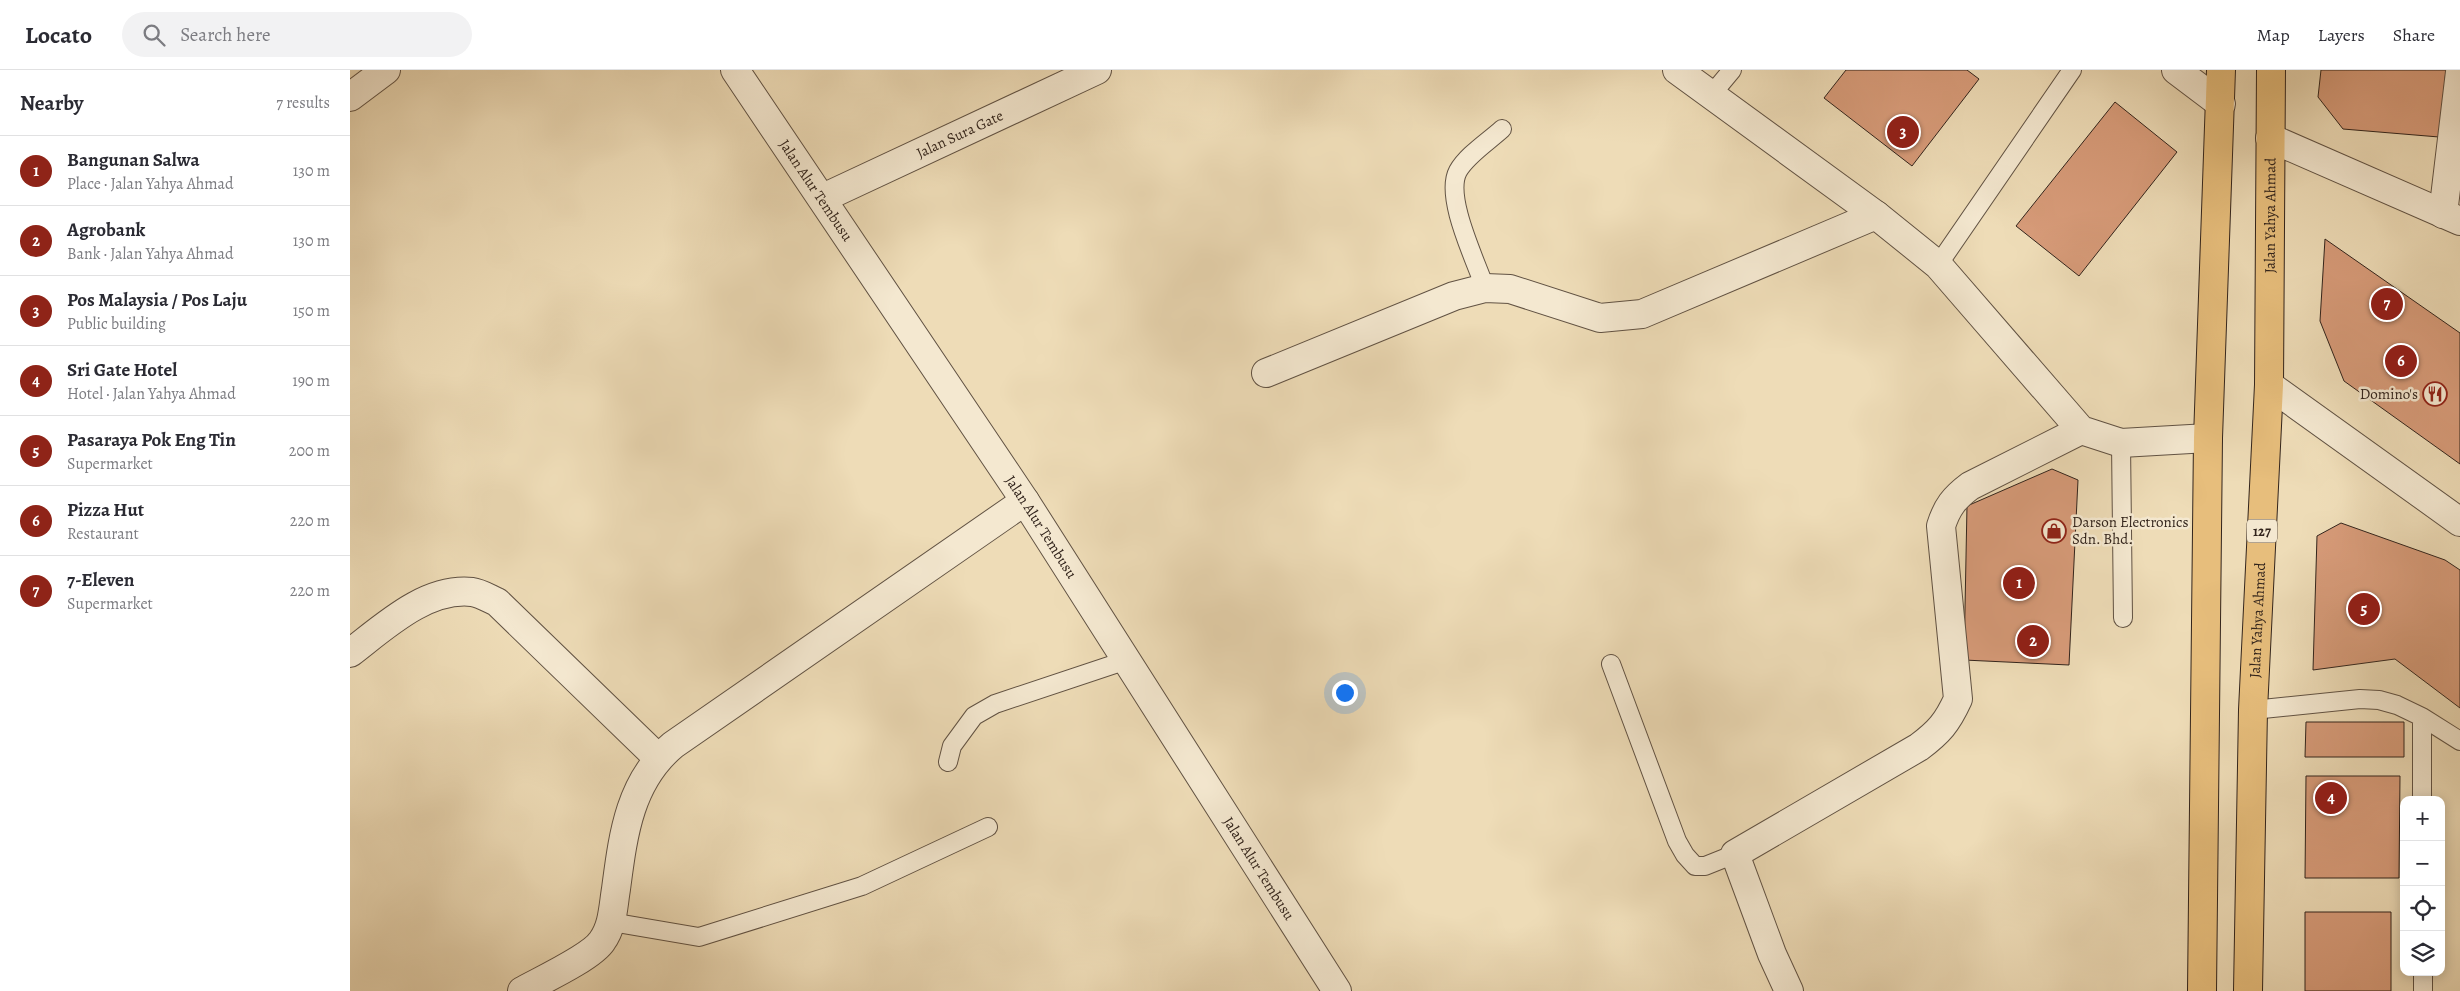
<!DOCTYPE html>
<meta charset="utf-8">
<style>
body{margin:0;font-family:Alegreya,serif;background:#f2f2f3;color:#2b2b33}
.controls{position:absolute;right:15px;bottom:15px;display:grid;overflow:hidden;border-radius:10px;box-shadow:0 2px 12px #0003}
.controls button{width:45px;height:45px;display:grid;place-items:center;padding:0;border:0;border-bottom:1px solid #e1e1e2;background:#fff;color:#2b2b33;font:25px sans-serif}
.you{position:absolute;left:994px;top:622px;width:18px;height:18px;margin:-12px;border:4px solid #fff;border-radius:50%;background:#1a73e8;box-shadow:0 0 0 8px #1a73e833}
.badge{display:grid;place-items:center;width:32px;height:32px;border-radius:50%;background:#8f2418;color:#fff;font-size:16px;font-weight:700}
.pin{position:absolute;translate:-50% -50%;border:2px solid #fff;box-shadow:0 1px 5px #0006}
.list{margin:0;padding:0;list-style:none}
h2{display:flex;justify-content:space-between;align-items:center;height:65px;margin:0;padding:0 20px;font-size:21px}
h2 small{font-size:16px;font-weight:400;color:#7c7c81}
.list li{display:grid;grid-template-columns:32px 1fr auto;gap:15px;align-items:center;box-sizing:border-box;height:70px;padding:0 20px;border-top:1px solid #e1e1e2}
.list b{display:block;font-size:19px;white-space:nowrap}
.list p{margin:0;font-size:16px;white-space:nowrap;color:#7c7c81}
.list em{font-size:16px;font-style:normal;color:#7c7c81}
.icon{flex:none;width:28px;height:28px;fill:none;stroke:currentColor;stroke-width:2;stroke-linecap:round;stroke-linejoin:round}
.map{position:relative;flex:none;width:2110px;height:921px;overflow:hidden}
header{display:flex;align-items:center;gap:30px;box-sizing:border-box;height:70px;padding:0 25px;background:#fff;border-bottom:1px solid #e1e1e2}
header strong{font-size:24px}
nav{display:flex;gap:28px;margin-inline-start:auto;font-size:18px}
.search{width:350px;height:45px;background:#f2f2f3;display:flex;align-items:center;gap:12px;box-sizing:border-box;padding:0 18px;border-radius:28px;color:#7c7c81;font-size:19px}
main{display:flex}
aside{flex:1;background:#fff}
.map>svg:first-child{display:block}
.building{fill:#d79b79;stroke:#32241c}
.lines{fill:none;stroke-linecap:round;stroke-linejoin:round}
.service-casing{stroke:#615243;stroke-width:20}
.minor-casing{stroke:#615243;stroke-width:30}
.tertiary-casing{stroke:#615243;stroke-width:30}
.primary-casing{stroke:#32241c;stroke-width:30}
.service{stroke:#f4e8d0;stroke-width:18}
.minor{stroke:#f4e8d0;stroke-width:28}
.tertiary{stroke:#f4e8d0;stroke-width:28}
.primary{stroke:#e7be7c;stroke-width:28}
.labels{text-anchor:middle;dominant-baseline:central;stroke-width:5;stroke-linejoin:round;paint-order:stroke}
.shield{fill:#f4e8d0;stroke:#6c5f52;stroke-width:1}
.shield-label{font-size:14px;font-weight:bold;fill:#32241c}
.street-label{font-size:15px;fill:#32241c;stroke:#f4e8d0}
.poi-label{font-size:15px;fill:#32241c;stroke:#f4e8d0;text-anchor:end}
</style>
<header>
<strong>Locato</strong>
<div class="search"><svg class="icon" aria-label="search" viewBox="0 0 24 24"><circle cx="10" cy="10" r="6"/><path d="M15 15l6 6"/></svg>Search here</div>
<nav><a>Map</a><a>Layers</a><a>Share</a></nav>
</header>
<main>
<aside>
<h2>Nearby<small>7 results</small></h2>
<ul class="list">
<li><span class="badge">1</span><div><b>Bangunan Salwa</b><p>Place · Jalan Yahya Ahmad</p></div><em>130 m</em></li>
<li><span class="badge">2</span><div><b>Agrobank</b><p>Bank · Jalan Yahya Ahmad</p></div><em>130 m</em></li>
<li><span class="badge">3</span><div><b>Pos Malaysia / Pos Laju</b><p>Public building</p></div><em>150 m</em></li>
<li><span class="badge">4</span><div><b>Sri Gate Hotel</b><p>Hotel · Jalan Yahya Ahmad</p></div><em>190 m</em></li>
<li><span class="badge">5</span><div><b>Pasaraya Pok Eng Tin</b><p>Supermarket</p></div><em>200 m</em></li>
<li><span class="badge">6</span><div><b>Pizza Hut</b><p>Restaurant</p></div><em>220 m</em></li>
<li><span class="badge">7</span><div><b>7-Eleven</b><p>Supermarket</p></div><em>220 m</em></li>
</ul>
</aside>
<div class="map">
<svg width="2110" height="921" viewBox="0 0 2110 921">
<rect width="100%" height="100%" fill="#eedcb7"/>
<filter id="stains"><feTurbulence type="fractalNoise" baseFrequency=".004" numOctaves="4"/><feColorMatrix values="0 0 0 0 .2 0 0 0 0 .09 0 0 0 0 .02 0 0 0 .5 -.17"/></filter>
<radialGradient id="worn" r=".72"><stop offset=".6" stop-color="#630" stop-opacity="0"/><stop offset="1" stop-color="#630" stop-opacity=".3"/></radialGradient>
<path class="building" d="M1496 0H1617L1629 9 1562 96 1474 28Z
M1971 0H2096L2089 67 1993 59 1968 27Z
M1765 32 1827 82 1729 206 1666 156Z
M1975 169 2110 263V394L1994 311 1970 251Z
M1702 399 1728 410 1719 595 1614 590 1617 436Z
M1991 453 2095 490 2110 500V638L2045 589 1963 600 1967 466Z
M1956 652H2054V687H1955Z
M1956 706H2050L2049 808H1955Z
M1955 842H2041V921H1955Z"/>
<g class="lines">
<g class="service-casing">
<path id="service" d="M1362 24 1382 0
M1588 195 1722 0
M1135 218C1126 191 1094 127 1108 101 1117 85 1139 71 1152 59
M1771 373 1773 548
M1261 594 1327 771 1335 785 1345 796H1355L1385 784
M1903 640 2010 629 2029 630 2047 635 2072 647 2110 671
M2072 647V730
M598 692 602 676 624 646 645 634 777 590
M261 852 349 867 512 816 638 757
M2073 902V921"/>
</g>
<g class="minor-casing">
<g id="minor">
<path id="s1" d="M385 0 675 431 987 921"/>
<path d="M1327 0 1526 145 1588 195 1731 360 1771 373 1858 368"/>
<path d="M0 27 36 0"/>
<path d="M1920 68 2110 151"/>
<path id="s2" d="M473 128 747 0"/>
<path d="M2093 144 2110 2"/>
<path d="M916 303 1104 226 1135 218 1160 219 1250 248 1292 244 1526 145"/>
<path d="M1919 315 2110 452"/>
<path d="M0 583C34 557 76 517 122 522 130 523 140 529 147 532L308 688"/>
<path d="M172 921C190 911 242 887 252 871 263 856 263 837 266 819 273 766 279 712 323 675L675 431"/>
<path d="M1439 921 1422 884 1385 784 1569 677C1589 662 1597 653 1608 629L1591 456C1597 437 1604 428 1620 416L1731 360"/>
</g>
</g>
<g class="tertiary-casing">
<path id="tertiary" d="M1826 0 1871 34"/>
</g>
<g class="primary-casing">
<g id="primary">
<path d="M1852 921 1858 368 1871 0"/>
<path id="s3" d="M1898 921 1903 640 1919 315 1921 0"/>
</g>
</g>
<use href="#service" class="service"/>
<use href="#minor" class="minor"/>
<use href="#tertiary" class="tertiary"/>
<use href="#primary" class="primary"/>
</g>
<defs>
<g id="restaurant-ring" transform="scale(1.25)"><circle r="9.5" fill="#f4e8d0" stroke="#8f2418" stroke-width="1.5"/><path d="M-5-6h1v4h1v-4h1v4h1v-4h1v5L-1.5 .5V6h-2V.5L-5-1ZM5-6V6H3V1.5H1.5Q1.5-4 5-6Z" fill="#8f2418"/></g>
<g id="shop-ring" transform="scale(1.25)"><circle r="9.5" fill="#f4e8d0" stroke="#8f2418" stroke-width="1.5"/><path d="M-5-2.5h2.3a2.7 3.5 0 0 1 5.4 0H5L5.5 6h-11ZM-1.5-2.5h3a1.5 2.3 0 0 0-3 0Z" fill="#8f2418"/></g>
</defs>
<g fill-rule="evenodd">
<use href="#restaurant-ring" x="2085" y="324"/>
<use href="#shop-ring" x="1704" y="461"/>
</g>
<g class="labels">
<rect class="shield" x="1897" y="449.5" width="30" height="23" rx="4"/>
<g class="shield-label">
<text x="1912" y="461">127</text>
</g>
<g class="street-label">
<text stroke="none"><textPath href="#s2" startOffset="151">Jalan Sura Gate</textPath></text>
<text stroke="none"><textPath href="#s1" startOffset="145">Jalan Alur Tembusu</textPath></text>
<text stroke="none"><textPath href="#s3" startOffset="776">Jalan Yahya Ahmad</textPath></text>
<text stroke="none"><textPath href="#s1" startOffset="550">Jalan Alur Tembusu</textPath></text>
<text stroke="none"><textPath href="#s3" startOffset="371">Jalan Yahya Ahmad</textPath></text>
<text stroke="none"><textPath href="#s1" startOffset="955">Jalan Alur Tembusu</textPath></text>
</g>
<g class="poi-label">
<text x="2068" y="324">Domino's</text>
<text x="1722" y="452" text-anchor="start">Darson Electronics<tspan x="1722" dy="17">Sdn. Bhd.</tspan></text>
</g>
</g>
<rect width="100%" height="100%" filter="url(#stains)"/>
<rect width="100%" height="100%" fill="url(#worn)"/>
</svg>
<div class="controls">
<button>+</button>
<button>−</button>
<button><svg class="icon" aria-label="locate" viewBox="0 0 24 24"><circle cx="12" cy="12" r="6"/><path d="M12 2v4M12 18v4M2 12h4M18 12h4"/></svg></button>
<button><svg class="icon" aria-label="layers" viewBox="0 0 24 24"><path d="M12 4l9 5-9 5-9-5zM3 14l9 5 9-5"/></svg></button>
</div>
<div class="you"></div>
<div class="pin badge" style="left:1669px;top:513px">1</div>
<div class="pin badge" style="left:1683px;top:571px">2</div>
<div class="pin badge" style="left:1553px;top:62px">3</div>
<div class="pin badge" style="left:1981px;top:728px">4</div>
<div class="pin badge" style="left:2014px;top:539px">5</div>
<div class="pin badge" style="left:2051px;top:291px">6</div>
<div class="pin badge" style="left:2037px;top:234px">7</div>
</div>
</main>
